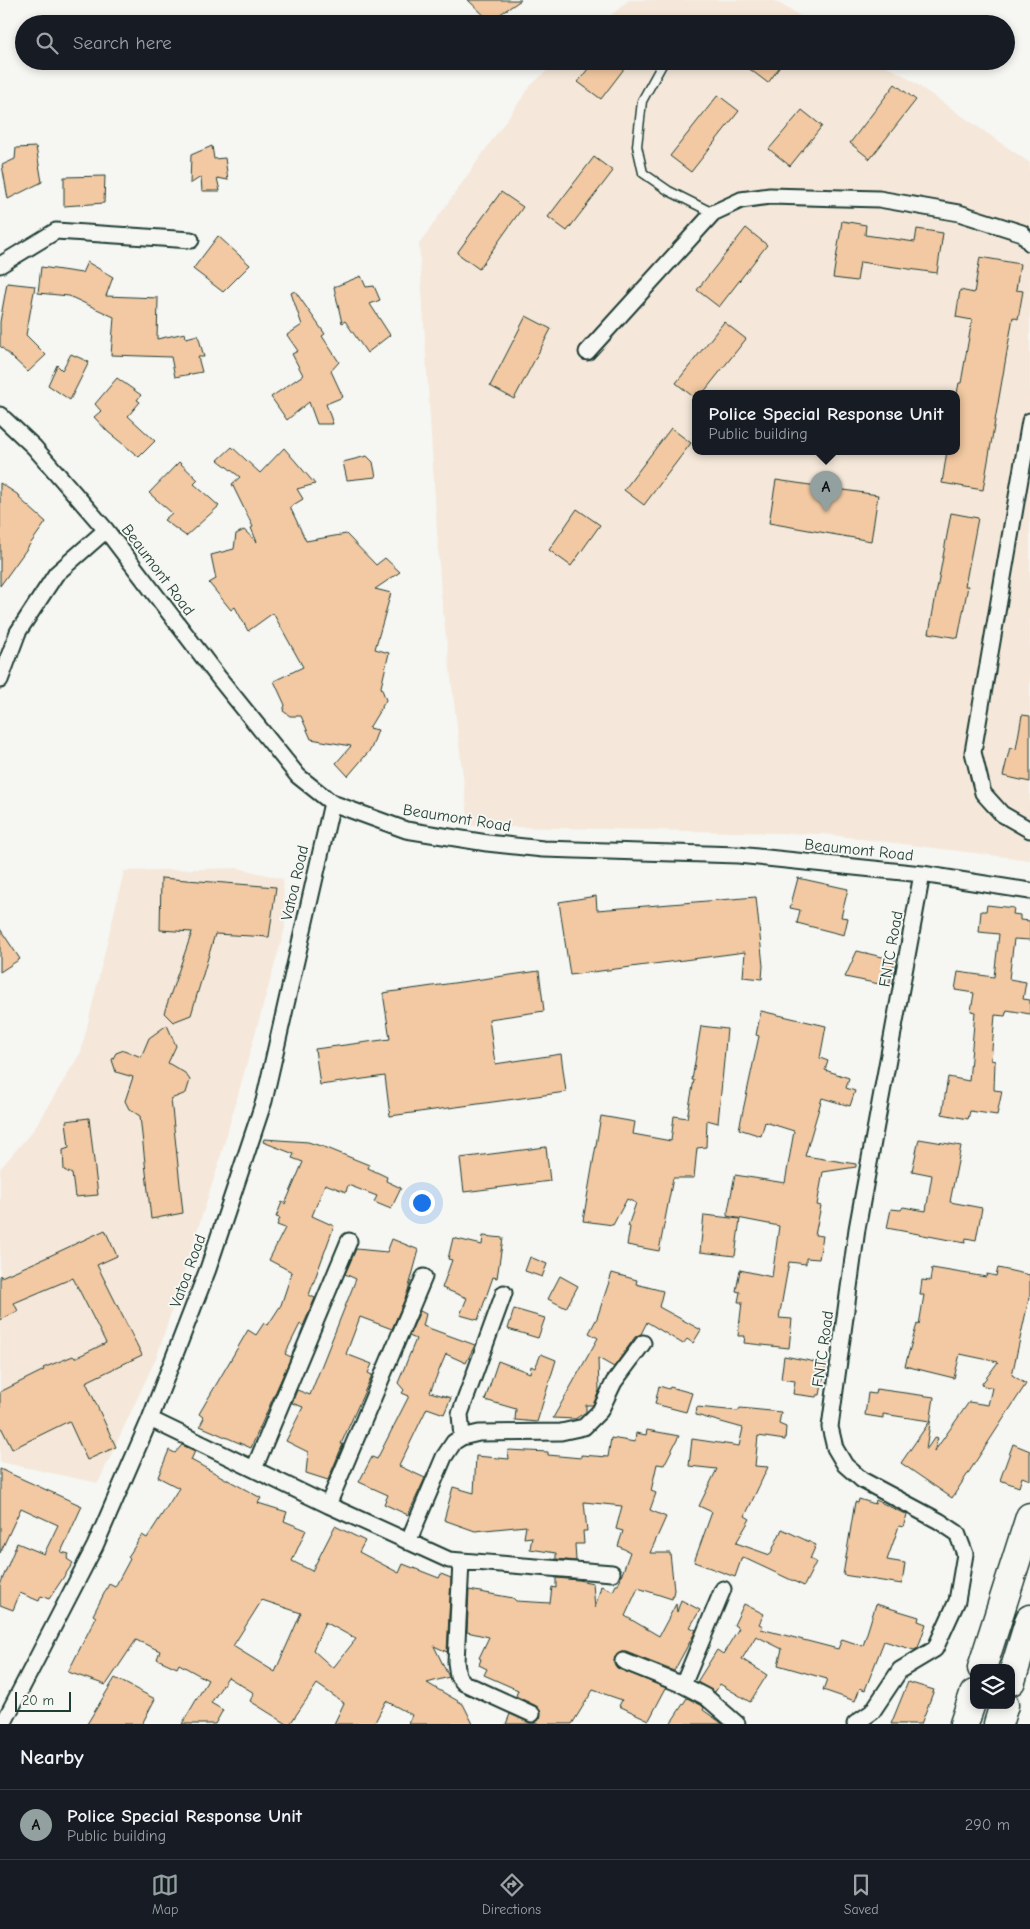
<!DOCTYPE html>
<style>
body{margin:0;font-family:"Comic Neue",sans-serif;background:#20242c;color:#f1f3f6}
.controls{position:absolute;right:15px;bottom:15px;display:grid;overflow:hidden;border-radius:10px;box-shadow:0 2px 8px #0003}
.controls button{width:45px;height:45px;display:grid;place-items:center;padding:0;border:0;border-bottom:1px solid #363941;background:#171b24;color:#f1f3f6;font:25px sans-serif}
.scale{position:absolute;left:15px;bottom:12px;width:56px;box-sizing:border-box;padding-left:5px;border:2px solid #1f3d34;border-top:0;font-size:14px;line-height:18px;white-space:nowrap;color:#1f3d34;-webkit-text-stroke:4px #f6f6f2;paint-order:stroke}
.you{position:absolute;left:421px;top:1202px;width:18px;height:18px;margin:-12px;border:4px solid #fff;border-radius:50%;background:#1a73e8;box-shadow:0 0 0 8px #1a73e833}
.badge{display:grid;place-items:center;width:32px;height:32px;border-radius:50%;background:#92a19f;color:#111;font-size:16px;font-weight:700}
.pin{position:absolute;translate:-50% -41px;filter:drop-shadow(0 1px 2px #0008)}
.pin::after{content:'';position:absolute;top:26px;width:18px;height:15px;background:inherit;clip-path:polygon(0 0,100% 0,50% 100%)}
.popup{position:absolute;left:692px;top:390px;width:268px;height:65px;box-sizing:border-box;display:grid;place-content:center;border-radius:10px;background:#171b24;filter:drop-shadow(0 1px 4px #0005);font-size:16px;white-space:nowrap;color:#9ea1a6}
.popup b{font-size:19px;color:#f1f3f6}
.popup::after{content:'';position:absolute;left:50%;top:100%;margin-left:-10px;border:10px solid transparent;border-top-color:#171b24}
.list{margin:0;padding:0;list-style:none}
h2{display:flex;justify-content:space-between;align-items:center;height:65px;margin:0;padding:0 20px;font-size:21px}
h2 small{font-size:16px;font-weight:400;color:#9ea1a6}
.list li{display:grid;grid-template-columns:32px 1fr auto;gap:15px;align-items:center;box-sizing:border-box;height:70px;padding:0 20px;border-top:1px solid #363941}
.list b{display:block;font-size:19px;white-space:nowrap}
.list p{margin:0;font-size:16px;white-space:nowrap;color:#9ea1a6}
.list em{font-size:16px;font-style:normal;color:#9ea1a6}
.icon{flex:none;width:28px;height:28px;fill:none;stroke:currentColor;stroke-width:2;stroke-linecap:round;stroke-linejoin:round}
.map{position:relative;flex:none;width:1030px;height:1724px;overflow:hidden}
.search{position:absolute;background:#171b24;box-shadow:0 2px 8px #0003;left:15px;right:15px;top:15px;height:55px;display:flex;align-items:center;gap:12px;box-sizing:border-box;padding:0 18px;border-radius:28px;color:#9ea1a6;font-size:19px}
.sheet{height:135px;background:#171b24}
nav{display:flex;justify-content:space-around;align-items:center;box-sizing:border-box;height:70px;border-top:1px solid #363941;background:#171b24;font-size:14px;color:#9ea1a6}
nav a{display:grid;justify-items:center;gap:2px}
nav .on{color:#92a19f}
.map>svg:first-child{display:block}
.built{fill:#f5e8da;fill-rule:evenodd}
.building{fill:#f2c9a2;stroke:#1f3d34;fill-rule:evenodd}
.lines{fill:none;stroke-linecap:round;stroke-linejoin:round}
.lane-casing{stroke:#1f3d34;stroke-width:11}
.street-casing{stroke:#1f3d34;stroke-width:19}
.highway-casing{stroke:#1f3d34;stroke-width:31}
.lane{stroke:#f6f6f2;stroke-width:8}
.street{stroke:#f6f6f2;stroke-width:15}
.highway{stroke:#f6f6f2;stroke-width:28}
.labels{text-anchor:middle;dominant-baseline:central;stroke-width:4;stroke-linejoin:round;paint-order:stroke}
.street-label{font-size:16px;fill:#1f3d34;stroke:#f6f6f2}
</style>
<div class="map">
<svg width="1030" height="1724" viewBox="0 0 1030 1724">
<rect width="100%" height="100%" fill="#f6f6f2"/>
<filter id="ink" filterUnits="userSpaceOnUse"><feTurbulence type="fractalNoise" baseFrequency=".02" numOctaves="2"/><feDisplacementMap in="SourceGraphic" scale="10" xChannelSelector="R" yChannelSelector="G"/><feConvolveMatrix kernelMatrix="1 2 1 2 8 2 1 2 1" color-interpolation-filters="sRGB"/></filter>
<g filter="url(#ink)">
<path class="built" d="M629 0H773L814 24H601Z
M558 61H878L906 77 1030 163V860L823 834 469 826 441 595 419 244 531 85ZM696 393H956V451H696Z
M238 868 283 879 285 928 217 1169 157 1356 98 1483 0 1462V1169L34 1129 81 1052 124 871Z"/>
<path class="building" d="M468 0H521L490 21Z
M594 61H630L601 99 578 82Z
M739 61H784L768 83Z
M895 84 916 100 870 159 850 143Z
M718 95 739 111 691 172 670 156Z
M802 110 822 126 790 166 769 149Z
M212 146 214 159 225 158 228 180 217 178 220 191H202L201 177 190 184 191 155Z
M36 147 42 182 8 199 2 165 15 159 16 148Z
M594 157 613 171 567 231 548 217Z
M105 176 104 203 64 206V177Z
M501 192 523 207 479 269 457 253Z
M842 221 866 225 865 235 915 242 917 229 943 233 937 273 860 262 857 281 833 278Z
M746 228 767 245 719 307 697 290Z
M218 236 250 265 223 292 193 269Z
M980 257 1020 264 1016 290 1023 291 1018 319 1013 317 983 490 942 483 947 451H956V398L959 383H961L972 320 956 317 960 290 974 293Z
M87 262 113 277 106 296 158 298 157 339 185 333 186 338 198 335 204 357H198L202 372 175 377 171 357 111 355 114 317 69 296 38 293 41 267 82 273Z
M361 276 366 287 374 286 380 300 370 304 390 335 367 353 345 321 342 323 334 287Z
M7 283 35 286 26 335 46 355 28 372 0 346V322Z
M295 291 325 334 322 336 339 362 331 371 343 397 326 404 333 424H317L309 402 287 420 271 397 303 375 292 354 298 351 287 335 302 325 291 293Z
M526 316 551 329 514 399 490 386Z
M724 322 746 339 703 393H696V399L676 383Z
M71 354 89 362 70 400 48 385 57 365 62 370Z
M117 378 141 395 137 400 140 402 128 416 155 441 139 457 108 432 94 417 101 411 95 404Z
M671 428 691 443 644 505 624 490Z
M232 447 260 473 284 448 315 484 297 489 303 499 290 507 306 541 346 534 376 565 385 558 400 572 375 589 391 593 375 649 389 653 381 687 386 700 369 728 378 730 371 749 348 776 336 763 351 746 311 739 301 716H290L283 711 285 705 274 681 303 667 273 613 248 631 235 607 231 610 209 583 216 579 211 555 234 549 236 534 244 530 257 542 251 528 253 527 232 484 240 477 218 460Z
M367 456 373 462 376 477 347 480 343 462Z
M179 462 198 480 194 484 219 506 186 536 164 520 172 513 149 493Z
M776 480 878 495 871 541 769 523Z
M0 483 20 496 19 498 46 522 0 586Z
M577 509 600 525 571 566 549 550Z
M951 513 978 518 965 586H968L958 638 929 633Z
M1022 715 1030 716V782L1003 776 1010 747 1016 749Z
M161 878 276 887 269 937 215 934 191 1015 173 1022 164 1013 192 932 160 930Z
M798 878 848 889 841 917 848 918 844 935 797 923 800 910 790 908Z
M596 896 597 910 756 897 763 966 762 979 743 977 745 952 570 975 559 902Z
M987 905 1014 908 1013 914 1020 915V920L1030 921V940L1014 939 1009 979 1026 982 1023 999 1030 1000V1014L1007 1010 1005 1016 995 1015 991 1060 995 1061 994 1090 1002 1091 997 1115 970 1111 968 1119 942 1114 948 1077 969 1081 975 1012 971 1011 974 993 955 990 958 972 994 977 999 934 979 932 981 911H986Z
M0 929 20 959 0 972Z
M857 951 895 960 889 986 845 977Z
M539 971 544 1011 489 1019 495 1064 561 1054 566 1092 390 1116 385 1076 320 1085 315 1049 390 1039 383 993Z
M761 1011 826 1026 820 1058 828 1061 825 1070 849 1078 846 1088 855 1091 850 1106 822 1098 805 1156 856 1164V1167L823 1172 817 1205 821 1206 815 1235 823 1236 819 1259 806 1258V1264L789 1262 779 1318 792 1319 789 1348 744 1343 745 1336H738L742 1302H738L740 1292 736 1291 740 1270 772 1277 779 1226 727 1216 735 1175 785 1183 794 1131 765 1122 761 1136 739 1129 759 1036 756 1035Z
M167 1025 176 1046 168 1063 185 1073 190 1080 186 1093 171 1099 183 1213 151 1219 140 1116 129 1109 125 1101 133 1077 116 1072 112 1060 116 1053 124 1050 141 1057 149 1038Z
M701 1026 727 1029 718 1123 707 1120 706 1147 697 1148 694 1178H673L659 1251 627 1245 630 1227 628 1226 636 1203 627 1199 613 1225 583 1221 601 1116 635 1122 633 1134 671 1141 674 1116 687 1118 694 1080H692Z
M89 1118 98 1195 75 1197 72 1174 64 1170 63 1150 69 1148 66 1121Z
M264 1139 308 1142 327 1148 369 1165 368 1168 387 1177 386 1181 401 1188 391 1209 374 1202 377 1196 348 1185 346 1192 325 1184 312 1216 334 1226 309 1295 315 1298 303 1326 300 1324 285 1354 291 1357 251 1448 200 1426 204 1418 199 1414 248 1330 256 1335 264 1323 268 1325 281 1305 292 1272 269 1260 285 1228 277 1225 280 1218 276 1217 282 1202 285 1204 303 1162 292 1158 294 1154 263 1142Z
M919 1139 961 1146 950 1202 982 1208 976 1240 966 1238 965 1243 887 1228 891 1209 901 1210 903 1207 926 1211 932 1175 912 1171Z
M546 1147 550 1181 464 1192 460 1158Z
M704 1215 740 1219 735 1256 700 1252Z
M105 1230 117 1256 97 1265 142 1355 86 1382 116 1447 87 1460 69 1421 12 1449 0 1425V1392L44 1370 43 1368 73 1356 75 1358 106 1343 73 1278 14 1303 18 1311 0 1320V1275L1 1277 43 1259Z
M483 1236 503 1238 497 1278 493 1277 478 1320 460 1315 467 1298 442 1288 452 1260 448 1259 453 1238 482 1245Z
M392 1239 419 1250 407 1294 392 1329 360 1317 346 1354 372 1364 368 1373 372 1375 341 1444H343L328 1480 306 1473 308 1452 286 1441 303 1407 292 1403 297 1390 310 1395 356 1279 345 1274 356 1249 387 1252Z
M530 1257 547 1264 542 1277 525 1271Z
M932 1268 986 1277 987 1274 996 1276 998 1268 1030 1275V1294L1012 1375 1026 1384 952 1498 901 1463 930 1421 883 1414V1418L865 1415 868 1393 875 1394 876 1389 934 1397 926 1450 935 1437 938 1438 934 1452 969 1402 988 1405 992 1388 981 1385 998 1362 960 1354 954 1378 905 1366 917 1324 919 1325 924 1295H920L922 1280 930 1281Z
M612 1273 637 1280 636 1284 663 1291 659 1307 701 1330 693 1343 687 1339 683 1344 647 1322 641 1334 635 1337 614 1367 598 1358 599 1391 593 1405H586V1412L575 1419 553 1418 598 1338 589 1333 597 1318Z
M560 1276 578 1286 566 1308 548 1299Z
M514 1309 545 1318 538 1338 508 1329Z
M420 1311 426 1314 423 1326 475 1345 466 1363 446 1354 430 1392 451 1398 444 1414 427 1408 399 1466 425 1478 408 1515 384 1504 388 1495 359 1482 372 1457 377 1459 409 1396 402 1393 404 1390 398 1383 416 1339 409 1336Z
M541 1354 556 1360 537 1422 515 1420 516 1409 485 1400 498 1361 530 1373 531 1366 535 1368Z
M784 1356 826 1364 820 1395H817L816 1397 793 1394 795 1381 781 1379Z
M659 1386 669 1389 670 1387 692 1393 686 1412 655 1404Z
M697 1407 738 1411 740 1408 781 1412 779 1424 786 1427 785 1440 758 1436 755 1466 768 1467 745 1516 750 1519 736 1543 770 1555 782 1529 816 1545 810 1559 816 1562 804 1586 742 1557 735 1577 694 1562 712 1512 699 1506 717 1469 689 1466 692 1439 739 1446 743 1428 696 1415Z
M647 1430 679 1436 664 1465 657 1464 651 1491 656 1493 650 1510 666 1517 650 1553H670L674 1590 672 1599 638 1588 625 1616 659 1636 676 1604 677 1612 681 1600 700 1610 690 1627 696 1630 693 1636 674 1671 626 1652H621L615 1657 614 1663 619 1669 666 1688 649 1720 619 1706 622 1700 593 1690 572 1724H506L510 1714 532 1723 540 1718 541 1713 536 1706 516 1696 518 1690 484 1675 487 1669 479 1665 481 1659 479 1658 489 1637 467 1632 469 1590 513 1598 516 1601 550 1603 552 1587 556 1588V1578L578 1580 593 1583 595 1608 601 1586 613 1591 616 1585H618L630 1552 618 1546 623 1531 616 1529 622 1506 584 1502 587 1531H583L584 1544H575L576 1561 556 1559V1553L530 1549 532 1537 524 1538 526 1526 475 1531 444 1520 453 1487 474 1493 476 1456 509 1459 508 1450 548 1452V1455L581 1458V1455L608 1457 611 1438 635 1442 636 1433 646 1435Z
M1013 1444 1030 1451V1480L1022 1477 1019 1487 1000 1480Z
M182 1445 195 1451 191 1460 261 1498 258 1503 287 1512 284 1521 306 1530 292 1561 312 1571 335 1526 365 1541 359 1552 399 1573 403 1564 439 1578 441 1574 451 1578 447 1652 434 1646 449 1677 427 1683 463 1704 473 1724H408L412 1715 386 1701 374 1724H334L344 1703 317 1684 290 1724H287L250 1701 254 1693 228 1677 211 1703 223 1710 215 1724H182L208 1680 179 1664 177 1668 157 1659 160 1651 136 1640 106 1685 68 1672 96 1617 93 1615 109 1584 115 1587 130 1559 128 1557 142 1535 147 1538 179 1488 158 1477 169 1450 175 1453ZM262 1600 301 1613 275 1672 233 1646ZM325 1622 356 1639 333 1668 313 1650Z
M0 1469 82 1506 61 1552 69 1554 67 1559 73 1563 49 1599 41 1596 39 1601 20 1593 13 1610 0 1605V1585L17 1543 44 1554 58 1525 21 1508 0 1553Z
M859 1499 875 1504 876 1500 907 1515 903 1527 899 1526 887 1560 905 1563 902 1584 843 1575 855 1502 858 1503Z
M744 1604 764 1614 759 1624 763 1626 761 1629 838 1649 842 1639 863 1646 876 1604 919 1617 918 1621 926 1624 918 1648 914 1650 884 1641 865 1690 860 1688 855 1701 823 1690 827 1679 778 1665 782 1649 756 1636 742 1659 767 1675 750 1702 720 1684 715 1692 697 1682 717 1650 723 1654 739 1628 734 1625Z
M115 1678 155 1699 142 1724H87Z
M908 1682 934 1690 921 1724H891Z
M687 1698 701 1705 704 1708 703 1710 723 1724H670Z"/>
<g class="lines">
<g class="lane-casing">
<path id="lane" d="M664 61 642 101 637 146 643 173 669 191 713 213"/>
</g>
<g class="street-casing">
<path id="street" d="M0 265 56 231 191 240
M587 352 713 213 741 200 770 196 879 199 959 213 1022 233 1030 243
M0 415 34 447 106 530 219 678 298 776 332 803 406 830 487 843 543 849 738 855 922 874 1030 891
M1030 421 973 752 983 793 1002 814 1030 830
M0 680 18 632 56 574 106 530
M150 1419 328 1505 449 1560 612 1573
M462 1437 460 1414 504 1293
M254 1469 349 1241
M328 1505 424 1277
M408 1542 444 1457 454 1442 462 1437 479 1433 561 1432 584 1427 600 1411 614 1382 643 1343
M461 1562 456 1662 458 1676 464 1683 532 1714
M623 1661 683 1685 706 1697 737 1724
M683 1685 723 1589
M3 1724 95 1546 150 1419 208 1269 264 1101 332 803
M855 1724 872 1712 900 1670 935 1649 957 1601 965 1554 957 1533 939 1521 862 1480 845 1465 835 1448 830 1427 857 1229 922 874"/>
</g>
<g class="highway-casing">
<path id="highway" d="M982 1668 1030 1517
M1011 1681 1030 1619
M964 1724 974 1694
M998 1724 1004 1705"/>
</g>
<use href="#lane" class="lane"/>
<use href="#street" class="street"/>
<use href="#highway" class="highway"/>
</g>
</g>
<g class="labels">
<g class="street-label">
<text transform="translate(158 570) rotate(53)">Beaumont Road</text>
<text transform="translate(457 818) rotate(9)">Beaumont Road</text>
<text transform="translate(859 850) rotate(6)">Beaumont Road</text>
<text transform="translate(295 883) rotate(-77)">Vatoa Road</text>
<text transform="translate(891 949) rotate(-80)">FNTC Road</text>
<text transform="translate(188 1271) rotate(-70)">Vatoa Road</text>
<text transform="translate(823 1349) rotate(-82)">FNTC Road</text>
</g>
</g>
</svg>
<div class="controls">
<button><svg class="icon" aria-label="layers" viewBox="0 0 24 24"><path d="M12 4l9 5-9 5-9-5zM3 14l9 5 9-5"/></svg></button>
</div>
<div class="scale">20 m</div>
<div class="you"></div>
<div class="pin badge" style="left:826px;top:512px">A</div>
<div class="popup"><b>Police Special Response Unit</b>Public building</div>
<div class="search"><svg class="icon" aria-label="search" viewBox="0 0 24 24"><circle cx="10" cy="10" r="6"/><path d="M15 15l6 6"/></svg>Search here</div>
</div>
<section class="sheet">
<h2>Nearby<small></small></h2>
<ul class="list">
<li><span class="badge">A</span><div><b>Police Special Response Unit</b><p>Public building</p></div><em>290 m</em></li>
</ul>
</section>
<nav>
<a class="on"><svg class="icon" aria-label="map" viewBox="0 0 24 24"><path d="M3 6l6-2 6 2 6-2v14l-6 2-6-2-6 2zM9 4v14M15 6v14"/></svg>Map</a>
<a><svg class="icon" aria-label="directions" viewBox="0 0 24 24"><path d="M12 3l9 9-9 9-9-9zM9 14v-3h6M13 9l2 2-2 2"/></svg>Directions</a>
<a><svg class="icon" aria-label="saved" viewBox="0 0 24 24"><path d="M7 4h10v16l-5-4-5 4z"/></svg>Saved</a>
</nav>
